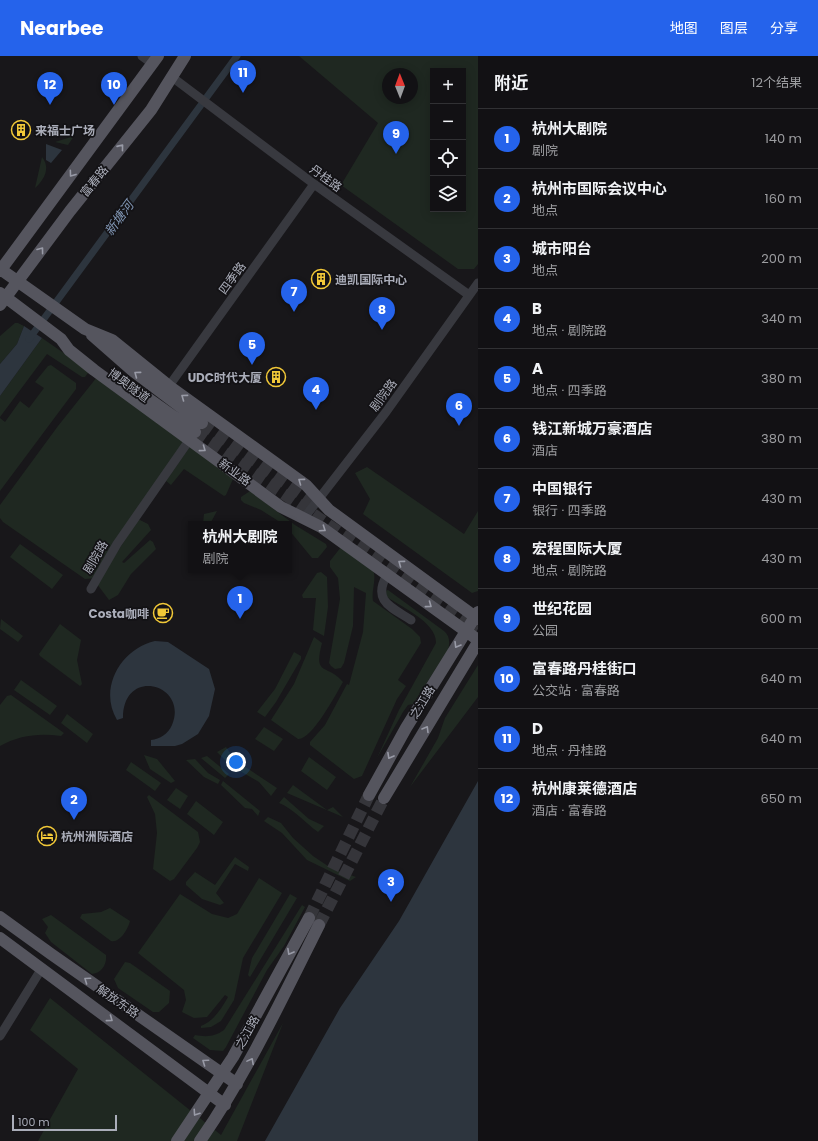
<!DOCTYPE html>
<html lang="zh">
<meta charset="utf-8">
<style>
body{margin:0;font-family:Poppins,"Noto Sans SC",sans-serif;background:#1b1a1d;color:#f1f3f6}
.controls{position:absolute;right:12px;top:12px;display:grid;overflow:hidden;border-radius:0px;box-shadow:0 2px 10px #0003}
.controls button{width:36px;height:36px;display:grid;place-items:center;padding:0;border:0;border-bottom:1px solid #313134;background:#121114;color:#f1f3f6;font:20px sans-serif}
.compass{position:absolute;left:382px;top:12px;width:36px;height:36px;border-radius:50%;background:#121114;box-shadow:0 2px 10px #0003;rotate:359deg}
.scale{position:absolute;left:12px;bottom:10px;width:105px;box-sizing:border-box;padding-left:4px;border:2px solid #aaadb9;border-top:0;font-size:11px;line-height:14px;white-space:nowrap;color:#aaadb9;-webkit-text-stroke:3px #131215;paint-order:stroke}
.you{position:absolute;left:236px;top:706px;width:14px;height:14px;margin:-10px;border:3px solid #fff;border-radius:50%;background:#1a73e8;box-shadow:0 0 0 6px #1a73e833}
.badge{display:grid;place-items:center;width:26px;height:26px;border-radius:50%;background:#2563eb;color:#fff;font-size:13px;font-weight:700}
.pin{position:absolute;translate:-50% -33px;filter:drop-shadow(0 1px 2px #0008)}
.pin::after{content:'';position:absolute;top:21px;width:14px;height:12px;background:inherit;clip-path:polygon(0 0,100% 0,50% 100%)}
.popup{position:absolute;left:188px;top:465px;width:104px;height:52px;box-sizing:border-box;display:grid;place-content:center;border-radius:0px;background:#121114;filter:drop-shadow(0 1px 3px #0005);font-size:13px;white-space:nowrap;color:#9c9da0}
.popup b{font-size:15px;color:#f1f3f6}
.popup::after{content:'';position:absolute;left:50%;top:100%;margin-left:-8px;border:8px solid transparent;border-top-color:#121114}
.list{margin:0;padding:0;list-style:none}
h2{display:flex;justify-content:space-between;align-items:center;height:52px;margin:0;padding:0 16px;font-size:17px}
h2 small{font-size:13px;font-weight:400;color:#9c9da0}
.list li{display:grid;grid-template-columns:26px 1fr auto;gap:12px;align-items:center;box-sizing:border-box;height:60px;padding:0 16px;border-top:1px solid #313134}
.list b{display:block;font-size:15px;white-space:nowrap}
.list p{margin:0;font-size:13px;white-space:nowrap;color:#9c9da0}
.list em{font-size:13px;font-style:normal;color:#9c9da0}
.icon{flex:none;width:22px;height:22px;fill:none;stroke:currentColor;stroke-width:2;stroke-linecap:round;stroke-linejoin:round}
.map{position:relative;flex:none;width:478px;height:1085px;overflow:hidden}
header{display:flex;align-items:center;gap:24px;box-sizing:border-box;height:56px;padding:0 20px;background:#2563eb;color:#fff}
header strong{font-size:19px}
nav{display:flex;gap:22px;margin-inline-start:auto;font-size:14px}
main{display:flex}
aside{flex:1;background:#121114}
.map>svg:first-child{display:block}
.green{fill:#1f2821;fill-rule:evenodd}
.water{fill:#2d353e}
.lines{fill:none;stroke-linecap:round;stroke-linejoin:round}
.canal{stroke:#2d353e;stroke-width:7}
.major-tunnel{stroke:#35353a;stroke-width:12;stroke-dasharray:12 6;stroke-linecap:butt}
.minor{stroke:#38393f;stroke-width:9}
.major{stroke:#55555e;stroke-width:12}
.oneway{stroke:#999ba7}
.labels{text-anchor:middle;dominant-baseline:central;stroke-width:3.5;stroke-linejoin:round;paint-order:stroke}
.poi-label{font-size:12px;font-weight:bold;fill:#aaadb9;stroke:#131215;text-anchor:start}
.street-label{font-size:12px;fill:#aaadb9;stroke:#131215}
.water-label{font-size:13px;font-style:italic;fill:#8196b4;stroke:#131215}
</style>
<header>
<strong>Nearbee</strong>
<nav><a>地图</a><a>图层</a><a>分享</a></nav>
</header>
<main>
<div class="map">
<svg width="478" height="1085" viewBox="0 0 478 1085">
<rect width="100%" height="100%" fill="#18171a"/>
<path class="green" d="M299 0H478V208L474 213H458L341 129 378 67ZM433 15H463V153H433ZM388 18H412V42H388Z
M74 80 68 89 55 86Z
M42 101C51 112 44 124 35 132Z
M15 267H18L24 270 17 288 0 308V280Z
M42 282 88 314V317L85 321H82L47 298 0 361V340Z
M51 309 76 327V333L0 435V362L5 366 20 345 29 352 44 332 35 326 48 310Z
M97 321 184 385 97 522 85 523 3 466 0 462V449L58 370Z
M191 389 233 423 226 439 224 440 184 413 171 429 166 425Z
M367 411 464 478 478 455V535L472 537 363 458 370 443 355 417Z
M250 435 295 469 326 488 327 491 318 502H312L289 474V468H283L261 454 244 447 241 444V441Z
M217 455 210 468H203L204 458Z
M138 463 148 468 151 474 122 506 124 507 150 484 153 486 156 493 131 518 118 539 109 544 97 528Z
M20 488 63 519 52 533 10 501Z
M341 491 373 514C377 523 371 535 373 545L412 573 420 581 421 587 398 624 406 630 397 643 362 720 354 723 310 689V686L325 669 347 628 349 629 363 576 366 537 354 531 353 570 344 607 341 612 335 613 331 610 329 607 340 543 338 522 330 511V505Z
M321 516 327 521 328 551 324 580 313 574 316 542H303L302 539 317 517Z
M388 534 444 575C450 580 450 587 448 594L413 648 408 649 403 656 377 702 399 654 436 587C437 567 402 551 387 541L385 535Z
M1 563 23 580 18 586 0 573Z
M60 568 81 584 77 604 82 628 80 630 40 600 39 598Z
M314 581 322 587C313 621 327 607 343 626 336 638 312 684 298 683L271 664 294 628Z
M294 596 301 600V603L276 646 265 661 257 656 275 633Z
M478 609V641L410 731 438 682 445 662Z
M21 624 57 650 50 659 14 634Z
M11 639 64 677 61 680C39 677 20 679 0 690V649L7 640Z
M67 658 93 678 87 687 61 667Z
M264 671 283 683 274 695 255 683Z
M226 691 235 704 230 709 217 696Z
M144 699 157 703 175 725 171 727 150 713Z
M207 700 229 718 225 722 201 702Z
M309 701 336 721 327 734 301 715Z
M195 703 208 717 220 724 218 728 204 721 186 704Z
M131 706 161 727 155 735 126 714Z
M238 706 277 732 271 740 259 726 233 711Z
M223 725 260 755 258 760 252 753 245 752 221 729Z
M293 729 327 754 333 751 343 761 287 737Z
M176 732 188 740 180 753 167 744Z
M149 739 198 776 200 786 197 792 174 823 170 825 153 813 157 777 155 758 147 741Z
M284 741 309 763 324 770 318 776C304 766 294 753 279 747Z
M196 745 223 766 214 779 187 758Z
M268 761 281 767 293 782 313 800 331 812 356 821 350 825 307 804 282 777 264 765Z
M235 801 249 811 248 815 235 808 216 837 224 847 220 849 202 843 186 829V826L195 816 215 829Z
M259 822 282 837 243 902 234 944 221 965 211 971 201 972V970C214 965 221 953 228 941L225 939 207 961 194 962 182 956 186 944 184 934 138 897 180 838 212 858 228 862 237 858Z
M290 838 297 842 250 921 248 919 252 902Z
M302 849 305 851 284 890 267 914 226 991 223 995 210 994 193 982 195 979C206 981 214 981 224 974Z
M110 852 130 865C128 873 120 887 111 885L80 862 82 858 101 856Z
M51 859 106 899C107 908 102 917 92 918L51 886 45 877 48 871 42 863Z
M125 906 130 907 170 935 169 947 159 956H153L118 932 114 923Z
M50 942 221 1079 283 967 237 1085H38L78 1013 30 974Z"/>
<path class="water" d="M46 88 62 94 51 107 46 104Z
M24 270 42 282 0 340V308L17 288Z
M155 585 168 586 209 613 215 633 209 660 198 678 182 688 175 690H151V684C160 683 168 678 172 669 189 628 123 610 123 662L117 664C98 632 121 593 155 585Z
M478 725V1085H265L340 952 399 865Z"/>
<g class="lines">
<path class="canal" d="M29 283 237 0"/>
<path class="major-tunnel" d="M202 367 319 451
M195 376 478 573
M309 862 369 739
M319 869 384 742"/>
<path class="minor" d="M142 0 153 8
M172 21 314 128 469 239
M169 330 314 128
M304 462 386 356 478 227
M387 519C372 545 391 551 411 564
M91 533 117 488 190 383
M0 980 42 912"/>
<path class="major" d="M0 213 85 273 112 284 169 330 306 429 329 454 478 563
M0 215 158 0
M0 237 61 283 69 294 94 314 281 451 321 471 478 584
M0 249 70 155 151 54 185 0
M92 279 133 315 202 367
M136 334 195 376
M369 739 406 672 478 556
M384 742 478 586
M0 861 51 898 237 1028
M0 882 225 1049
M177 1085 233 1001 309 862
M200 1085C247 1017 282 943 319 869"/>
</g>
<defs><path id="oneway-chevron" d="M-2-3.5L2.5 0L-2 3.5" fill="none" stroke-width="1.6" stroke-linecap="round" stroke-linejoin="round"/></defs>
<g class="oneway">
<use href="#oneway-chevron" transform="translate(121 91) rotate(-51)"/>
<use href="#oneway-chevron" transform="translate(72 118) rotate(126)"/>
<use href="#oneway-chevron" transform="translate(41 194) rotate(-53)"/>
<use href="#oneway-chevron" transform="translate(137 318) rotate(-143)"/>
<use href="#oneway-chevron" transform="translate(184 341) rotate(-144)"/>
<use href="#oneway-chevron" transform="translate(203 393) rotate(36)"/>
<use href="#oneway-chevron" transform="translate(301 425) rotate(-144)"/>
<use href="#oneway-chevron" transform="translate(323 473) rotate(34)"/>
<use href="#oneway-chevron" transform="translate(401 507) rotate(-144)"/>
<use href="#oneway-chevron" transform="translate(429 549) rotate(36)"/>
<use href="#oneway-chevron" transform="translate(457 589) rotate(121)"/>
<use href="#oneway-chevron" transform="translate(426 673) rotate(-59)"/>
<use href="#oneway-chevron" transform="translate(390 700) rotate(119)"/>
<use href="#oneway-chevron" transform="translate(290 896) rotate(119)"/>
<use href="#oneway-chevron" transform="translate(87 924) rotate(-145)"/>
<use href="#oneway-chevron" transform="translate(110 963) rotate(36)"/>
<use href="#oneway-chevron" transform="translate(251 1005) rotate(-62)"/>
<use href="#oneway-chevron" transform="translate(205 1006) rotate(-145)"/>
<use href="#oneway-chevron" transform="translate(196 1057) rotate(124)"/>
</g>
<defs>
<g id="building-ring" transform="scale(1)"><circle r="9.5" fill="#131215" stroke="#f1c838" stroke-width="1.5"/><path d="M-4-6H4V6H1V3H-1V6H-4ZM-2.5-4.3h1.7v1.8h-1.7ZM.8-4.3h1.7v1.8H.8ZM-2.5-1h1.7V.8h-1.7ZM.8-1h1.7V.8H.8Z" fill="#f1c838"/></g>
<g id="cafe-ring" transform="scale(1)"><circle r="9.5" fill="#131215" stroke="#f1c838" stroke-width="1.5"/><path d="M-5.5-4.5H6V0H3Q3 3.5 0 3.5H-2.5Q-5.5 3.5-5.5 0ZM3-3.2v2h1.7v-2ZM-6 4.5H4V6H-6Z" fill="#f1c838"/></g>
<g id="hotel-ring" transform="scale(1)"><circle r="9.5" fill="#131215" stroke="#f1c838" stroke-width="1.5"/><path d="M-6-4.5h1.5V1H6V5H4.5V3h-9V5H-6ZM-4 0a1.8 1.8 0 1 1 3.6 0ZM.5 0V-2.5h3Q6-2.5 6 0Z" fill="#f1c838"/></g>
</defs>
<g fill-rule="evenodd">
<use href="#building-ring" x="21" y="74"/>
<use href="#building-ring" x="321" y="223"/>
<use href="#building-ring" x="276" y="321"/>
<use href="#cafe-ring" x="163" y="557"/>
<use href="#hotel-ring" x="47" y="780"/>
</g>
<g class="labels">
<g class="poi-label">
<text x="35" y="74">来福士广场</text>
<text x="335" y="223">迪凯国际中心</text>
<text x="262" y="321" text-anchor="end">UDC时代大厦</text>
<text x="149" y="557" text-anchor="end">Costa咖啡</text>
<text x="61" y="780">杭州洲际酒店</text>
</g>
<g class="street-label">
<text transform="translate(326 122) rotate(36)">丹桂路</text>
<text transform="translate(94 125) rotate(-51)">富春路</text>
<text transform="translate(232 222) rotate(-54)">四季路</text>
<text transform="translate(129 329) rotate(36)">博奥隧道</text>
<text transform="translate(383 339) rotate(-54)">剧院路</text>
<text transform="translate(235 416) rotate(36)">新业路</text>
<text transform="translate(95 501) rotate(-60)">剧院路</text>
<text transform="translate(422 646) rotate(-59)">之江路</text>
<text transform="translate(118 945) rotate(35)">解放东路</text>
<text transform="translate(247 976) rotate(-61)">之江路</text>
</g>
<g class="water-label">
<text transform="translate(119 162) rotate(-54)">新塘河</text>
</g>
</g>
</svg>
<div class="controls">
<button>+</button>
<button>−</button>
<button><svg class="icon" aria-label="locate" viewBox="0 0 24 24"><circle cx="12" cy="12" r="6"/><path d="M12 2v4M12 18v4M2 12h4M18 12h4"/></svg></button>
<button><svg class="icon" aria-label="layers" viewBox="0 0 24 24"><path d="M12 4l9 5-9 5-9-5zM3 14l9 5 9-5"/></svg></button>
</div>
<svg class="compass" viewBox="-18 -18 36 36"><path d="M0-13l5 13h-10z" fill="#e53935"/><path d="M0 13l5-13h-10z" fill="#9c9da0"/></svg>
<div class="scale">100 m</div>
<div class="you"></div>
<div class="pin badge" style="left:240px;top:563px">1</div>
<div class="popup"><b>杭州大剧院</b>剧院</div>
<div class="pin badge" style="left:74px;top:764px">2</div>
<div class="pin badge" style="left:391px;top:846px">3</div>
<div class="pin badge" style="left:316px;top:354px">4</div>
<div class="pin badge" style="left:252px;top:309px">5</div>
<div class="pin badge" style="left:459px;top:370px">6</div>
<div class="pin badge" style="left:294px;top:256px">7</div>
<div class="pin badge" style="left:382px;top:274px">8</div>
<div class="pin badge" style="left:396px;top:98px">9</div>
<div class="pin badge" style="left:114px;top:49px">10</div>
<div class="pin badge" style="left:243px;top:37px">11</div>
<div class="pin badge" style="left:50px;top:49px">12</div>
</div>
<aside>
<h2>附近<small>12个结果</small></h2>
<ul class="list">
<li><span class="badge">1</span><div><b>杭州大剧院</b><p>剧院</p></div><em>140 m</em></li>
<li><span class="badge">2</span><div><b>杭州市国际会议中心</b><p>地点</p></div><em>160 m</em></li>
<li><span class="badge">3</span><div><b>城市阳台</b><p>地点</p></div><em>200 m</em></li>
<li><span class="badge">4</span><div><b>B</b><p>地点 · 剧院路</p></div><em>340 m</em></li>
<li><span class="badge">5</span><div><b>A</b><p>地点 · 四季路</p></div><em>380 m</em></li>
<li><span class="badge">6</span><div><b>钱江新城万豪酒店</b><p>酒店</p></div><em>380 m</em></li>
<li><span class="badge">7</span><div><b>中国银行</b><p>银行 · 四季路</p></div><em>430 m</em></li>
<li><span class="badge">8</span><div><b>宏程国际大厦</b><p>地点 · 剧院路</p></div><em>430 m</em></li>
<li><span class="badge">9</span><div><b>世纪花园</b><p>公园</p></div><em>600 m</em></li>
<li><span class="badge">10</span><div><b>富春路丹桂街口</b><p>公交站 · 富春路</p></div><em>640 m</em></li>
<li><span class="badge">11</span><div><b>D</b><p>地点 · 丹桂路</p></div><em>640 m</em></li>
<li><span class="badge">12</span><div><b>杭州康莱德酒店</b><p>酒店 · 富春路</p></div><em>650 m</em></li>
</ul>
</aside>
</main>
